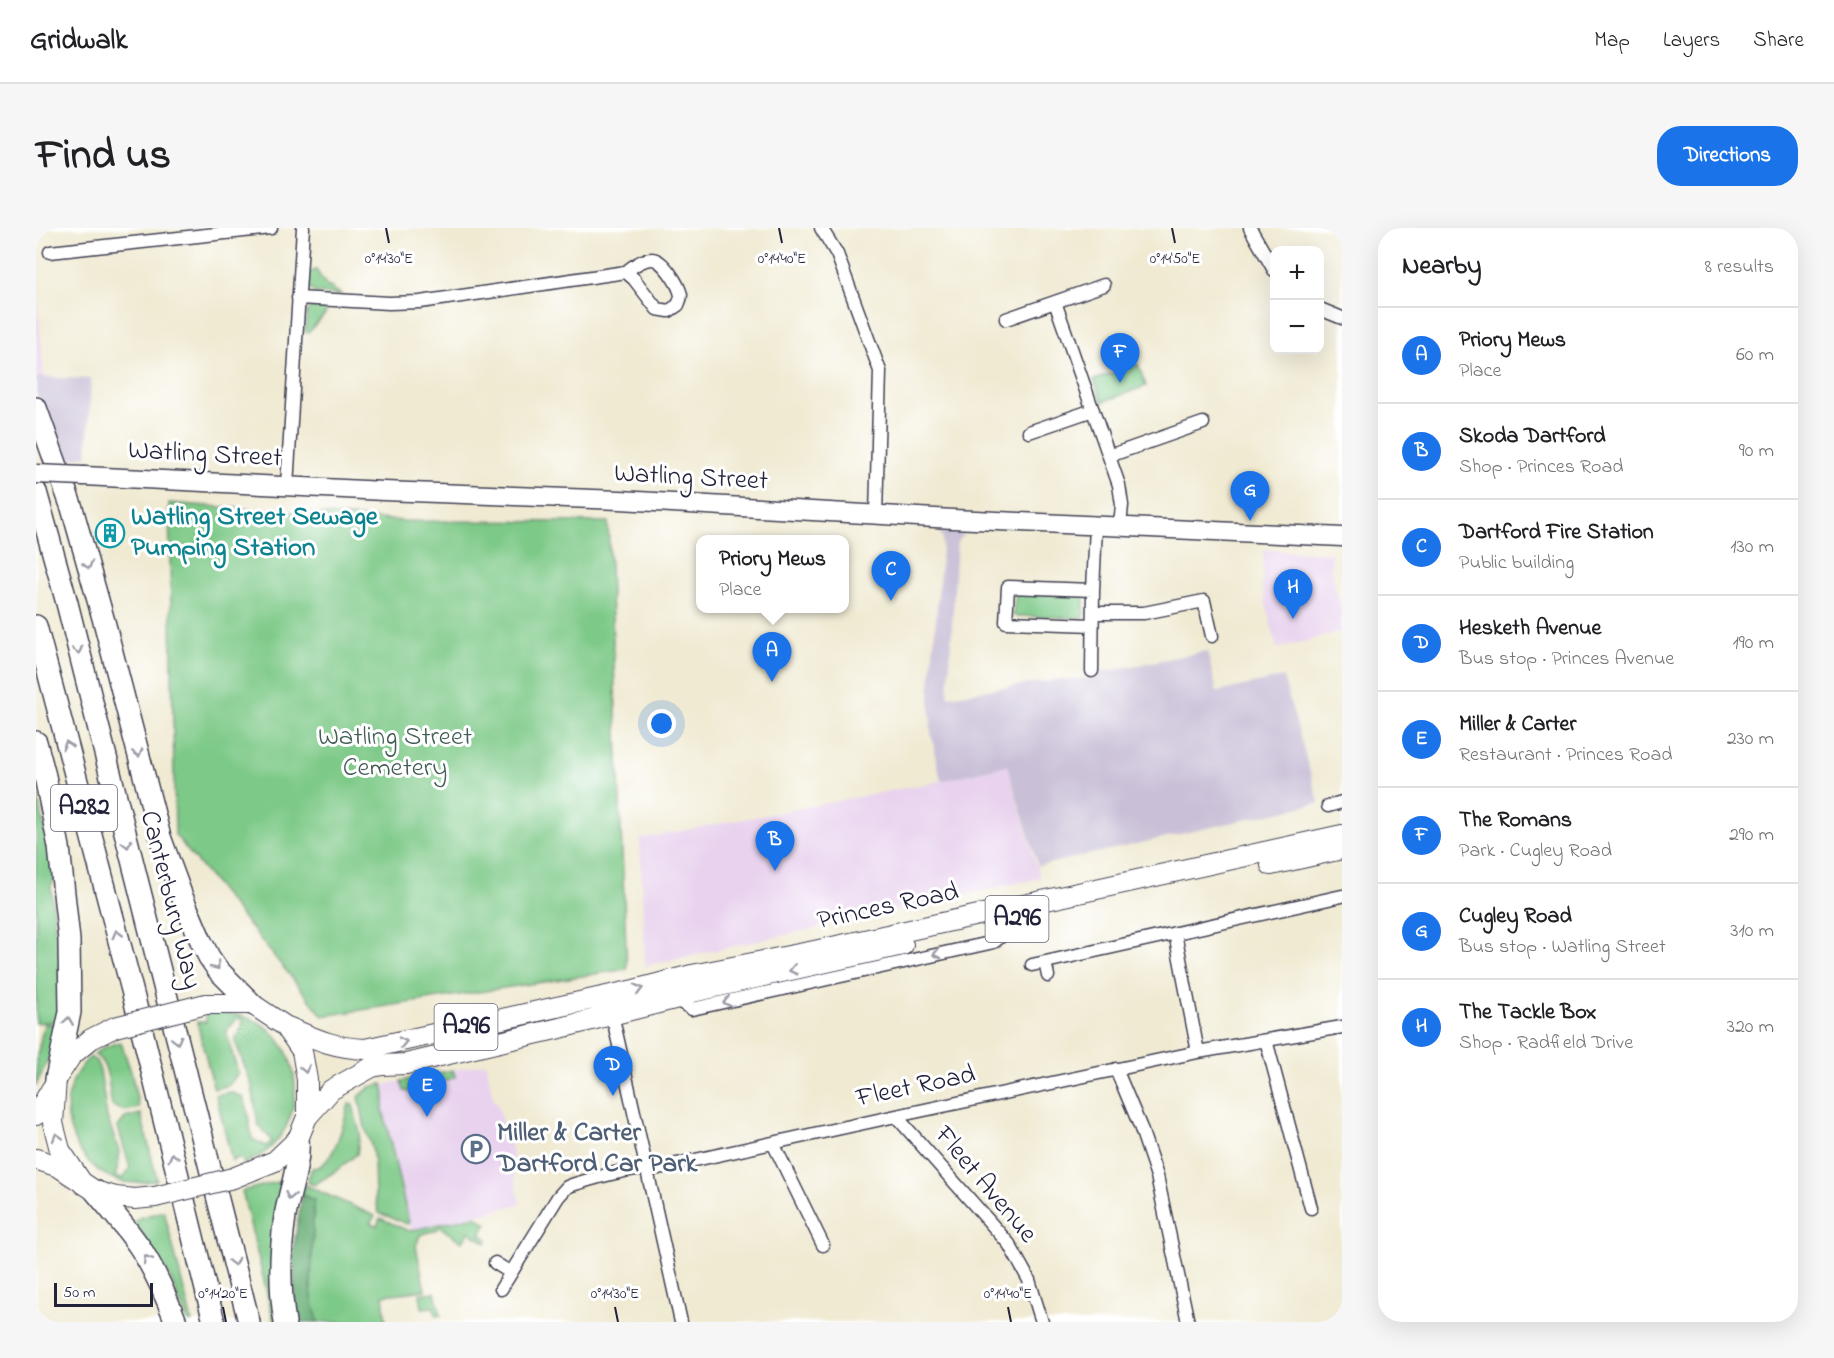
<!DOCTYPE html>
<meta charset="utf-8">
<style>
body{margin:0;font-family:"Indie Flower",sans-serif;background:#f6f6f6;color:#202124}
.controls{position:absolute;right:18px;top:18px;display:grid;overflow:hidden;border-radius:12px;box-shadow:0 6px 24px #0002}
.controls button{width:54px;height:54px;display:grid;place-items:center;padding:0;border:0;border-bottom:2px solid #e0e0e0;background:#fff;color:#202124;font:30px sans-serif}
.scale{position:absolute;left:18px;bottom:15px;width:99px;box-sizing:border-box;padding-left:6px;border:3px solid #22223b;border-top:0;font-size:16px;line-height:21px;white-space:nowrap;color:#22223b;-webkit-text-stroke:4px #fff;paint-order:stroke}
.you{position:absolute;left:626px;top:496px;width:21px;height:21px;margin:-15px;border:4px solid #fff;border-radius:50%;background:#1a73e8;box-shadow:0 0 0 9px #1a73e833}
.badge{display:grid;place-items:center;width:39px;height:39px;border-radius:50%;background:#1a73e8;color:#fff;font-size:20px;font-weight:700}
.pin{position:absolute;translate:-50% -50px;filter:drop-shadow(0 2px 3px #0008)}
.pin::after{content:'';position:absolute;top:32px;width:21px;height:18px;background:inherit;clip-path:polygon(0 0,100% 0,50% 100%)}
.popup{position:absolute;left:660px;top:307px;width:153px;height:78px;box-sizing:border-box;display:grid;place-content:center;border-radius:12px;background:#fff;filter:drop-shadow(0 2px 4px #0005);font-size:20px;white-space:nowrap;color:#757577}
.popup b{font-size:22px;color:#202124}
.popup::after{content:'';position:absolute;left:50%;top:100%;margin-left:-12px;border:12px solid transparent;border-top-color:#fff}
.list{margin:0;padding:0;list-style:none}
h2{display:flex;justify-content:space-between;align-items:center;height:78px;margin:0;padding:0 24px;font-size:26px}
h2 small{font-size:20px;font-weight:400;color:#757577}
.list li{display:grid;grid-template-columns:39px 1fr auto;gap:18px;align-items:center;box-sizing:border-box;height:96px;padding:0 24px;border-top:2px solid #e0e0e0}
.list b{display:block;font-size:22px;white-space:nowrap}
.list p{margin:0;font-size:20px;white-space:nowrap;color:#757577}
.list em{font-size:20px;font-style:normal;color:#757577}
.map{position:relative;flex:none;width:1306px;height:1094px;overflow:hidden;border-radius:24px}
header{display:flex;align-items:center;gap:36px;box-sizing:border-box;height:84px;padding:0 30px;background:#fff;border-bottom:2px solid #e0e0e0}
header strong{font-size:28px}
nav{display:flex;gap:33px;margin-inline-start:auto;font-size:21px}
.intro{display:flex;align-items:center;justify-content:space-between;box-sizing:border-box;height:144px;padding:0 36px}
h1{margin:0;font-size:42px}
.button{padding:15px 27px;border-radius:24px;background:#1a73e8;color:#fff;font-size:21px;font-weight:700}
main{display:flex;gap:36px;padding:0 36px}
aside{flex:1;background:#fff;border-radius:24px;box-shadow:0 6px 24px #0002}
.map>svg:first-child{display:block}
.built{fill:#e8d2ee}
.industrial{fill:#c9bfd7}
.green{fill:#7dc987;stroke:#507661;stroke-width:1.5}
.forest{fill:#66ad74;stroke:#446858;stroke-width:1.5}
.lines{fill:none;stroke-linecap:round;stroke-linejoin:round}
.minor-casing{stroke:#414052;stroke-width:15}
.secondary-casing{stroke:#414052;stroke-width:21}
.primary-casing{stroke:#414052;stroke-width:22}
.trunk-casing{stroke:#414052;stroke-width:24}
.minor{stroke:#fff;stroke-width:12}
.secondary{stroke:#fff;stroke-width:18}
.primary{stroke:#fff;stroke-width:20}
.trunk{stroke:#fff;stroke-width:21}
.secondary-bridge-casing{stroke:#414052;stroke-width:21;stroke-linecap:butt}
.primary-bridge-casing{stroke:#414052;stroke-width:22;stroke-linecap:butt}
.secondary-bridge{stroke:#fff;stroke-width:18}
.primary-bridge{stroke:#fff;stroke-width:20}
.oneway{stroke:#9c9ca7}
.ticks{fill:none;stroke:#22223b;stroke-width:2}
.labels{text-anchor:middle;dominant-baseline:central;stroke-width:6;stroke-linejoin:round;paint-order:stroke}
.shield{fill:#fff;stroke:#646476;stroke-width:1.5}
.shield-label{font-size:26px;font-weight:bold;fill:#22223b}
.street-label{font-size:27px;fill:#22223b;stroke:#fff}
.culture-label{font-size:27px;font-weight:bold;fill:#0d838f;stroke:#fff;text-anchor:start}
.park-label{font-size:27px;fill:#425c56;stroke:#fff}
.service-label{font-size:27px;font-weight:bold;fill:#4e5e75;stroke:#fff;text-anchor:start}
.ticks-label{font-size:15px;text-anchor:middle;fill:#22223b;stroke:#fff;stroke-width:6;stroke-linejoin:round;paint-order:stroke}
</style>
<header>
<strong>Gridwalk</strong>
<nav><a>Map</a><a>Layers</a><a>Share</a></nav>
</header>
<div class="intro"><h1>Find us</h1><a class="button">Directions</a></div>
<main>
<div class="map">
<svg width="1306" height="1094" viewBox="0 0 1306 1094">
<rect width="100%" height="100%" fill="#fff"/>
<filter id="ink" filterUnits="userSpaceOnUse"><feTurbulence type="fractalNoise" baseFrequency=".0167" numOctaves="2"/><feDisplacementMap in="SourceGraphic" scale="12" xChannelSelector="R" yChannelSelector="G"/><feConvolveMatrix kernelMatrix="1 2 1 2 8 2 1 2 1" color-interpolation-filters="sRGB"/></filter>
<filter id="wash" filterUnits="userSpaceOnUse"><feTurbulence type="fractalNoise" baseFrequency=".008" numOctaves="4" result="noise"/><feDisplacementMap in="SourceGraphic" scale="24" xChannelSelector="R" yChannelSelector="G"/><feGaussianBlur stdDeviation="1.35" result="paint"/><feColorMatrix in="noise" values="0 0 0 0 0 0 0 0 0 0 0 0 0 0 0 0 0 1.4 0 .05"/><feComposite in="paint" operator="in"/></filter>
<g filter="url(#wash)">
<rect width="100%" height="100%" fill="#f0ead2"/>
<path class="built" d="M0 53 8 149H0Z
M1228 322 1295 325V340L1306 385V403L1241 421 1226 359Z
M971 537 1004 650 609 738 604 611 905 553Z
M450 835 458 874 461 873 466 895H469L478 934 476 935 484 976 375 1002 358 932 334 860Z"/>
<path class="industrial" d="M0 149 55 151 51 228 24 232 0 164Z
M903 304 929 306 921 314 912 468 1019 452 1062 450V445L1171 423 1181 464 1247 449 1283 575 1002 638 971 537 905 553 895 505 894 459 907 310Z"/>
<path class="green" d="M280 42 290 57 306 67 279 65 271 58 272 45Z
M281 77H287L290 85 272 105 269 104 271 83 276 78Z
M1102 136 1110 158 1066 174 1058 152Z
M133 275 368 293 572 294 591 741 287 788 139 607Z
M980 365 1048 368V390L978 388 977 386Z
M0 561 19 651 15 658 19 699 25 731V793L0 795Z
M180 785C195 785 210 787 224 795 267 821 270 886 235 919 227 927 217 931 208 936L206 931 201 930 196 933 180 867 194 864 207 869 211 880 216 911 230 918 236 913 222 896 216 858 199 813 208 793 201 790 190 803 202 845 193 857 178 861 161 794H170V786Z
M8 796 24 797 20 814 0 858 1 828Z
M85 814 95 844 103 880 89 883 76 878C72 860 75 837 58 826L69 819Z
M54 829 60 833 64 842 71 889 83 923V933L79 948 87 950 94 940 82 899 89 890 105 886 121 952C110 954 99 956 88 954 33 941 11 868 54 829Z
M417 842 419 849 388 861 384 858 377 861 376 865 368 863 365 853Z
M347 856 349 868 347 881 373 995 371 996 343 985 339 969 338 934 336 920 329 900 323 869 334 859Z
M313 876 317 877 324 905 321 926 300 943 278 957 271 954 276 940C298 941 308 893 313 876Z
M241 954H247L240 1094H238L206 963Z
M269 957 339 988 334 995 341 998 344 990 373 1003 439 988 451 996 444 1006 452 1011 450 1015 433 1004 426 1014 404 999 400 1002 384 1007 380 1018 389 1062 347 1067 350 1094H278L270 1061 273 970 266 967Z
M128 983 156 1094H152L133 1047 99 994 103 990Z
M399 1064 405 1087 400 1088 398 1079 386 1080 384 1066Z"/>
<path class="forest" d="M266 967 278 972 275 1057 276 1070 282 1094H263L259 1086 257 1023Z"/>
</g>
<g filter="url(#ink)">
<g class="lines">
<g class="minor-casing">
<path id="minor" d="M785 0 801 26 844 143 840 287
M1214 0 1238 42
M14 24 235 0
M262 70 353 75 384 74 590 44 598 51 621 81 633 83 642 77C643 74 645 71 645 67 643 57 627 31 616 31 607 31 597 38 590 44
M1019 74 1083 257 1086 277 1084 299
M1284 81 1306 90
M970 91 1068 57
M993 204 1057 182
M1073 228 1167 195
M251 258 267 0
M1057 385H1108L1168 373 1176 408
M1056 397 970 394 972 359 1057 362
M1056 443 1057 362 1060 298
M1292 578 1306 574
M1139 705 1162 824
M1009 734 1012 748
M996 737 1306 668
M639 771 656 781 958 714 987 690
M551 773 568 780 576 786 645 1094
M1230 812 1275 980
M1080 841 1104 898 1121 948 1152 1094
M860 888 973 1016 993 1052 1006 1094
M737 915 787 1017
M459 1035 475 1045
M465 1061 522 969 531 959 536 957C556 951 599 937 618 941L860 888 1162 824 1306 799"/>
</g>
<g class="secondary-casing">
<path id="secondary" d="M48 248 348 263 584 272 917 291 1306 309"/>
</g>
<g class="primary-casing">
<path id="primary" d="M1235 637 1306 621
M170 776H216L249 798 266 823 271 852V889L262 911 239 933 197 950
M249 798C278 810 297 820 329 821L598 762 656 747 778 723 1306 607
M0 887 16 860
M271 889 295 862 336 839 346 837 370 836 524 800 646 769 657 764 867 717
M0 931 23 939 59 963 80 969 99 971 119 969
M47 956 24 922 17 895 20 851 35 828 55 811 79 799"/>
</g>
<g class="trunk-casing">
<path id="trunk" d="M0 180 36 280 69 397 124 609 145 666 165 713 173 729 182 742 216 776
M0 264 31 375 213 1094
M0 398 96 762 178 1094
M0 514 9 548 23 619 33 712 34 784 20 851
M59 963C74 981 90 999 103 1018 119 1042 130 1068 140 1094
M249 1094C243 1059 244 1023 249 988 254 961 264 938 262 911"/>
</g>
<use href="#minor" class="minor"/>
<use href="#secondary" class="secondary"/>
<use href="#primary" class="primary"/>
<use href="#trunk" class="trunk"/>
<g class="secondary-bridge-casing">
<path id="secondary-bridge" d="M0 246 48 248"/>
</g>
<g class="primary-bridge-casing">
<path id="primary-bridge" d="M79 799 170 776
M119 969 197 950"/>
</g>
<use href="#secondary-bridge" class="secondary-bridge"/>
<use href="#primary-bridge" class="primary-bridge"/>
</g>
<defs><path id="oneway-chevron" d="M-2-3.5L2.5 0L-2 3.5" fill="none" stroke-width="1.6" stroke-linecap="round" stroke-linejoin="round" transform="scale(1.5)"/></defs>
<g class="oneway">
<use href="#oneway-chevron" transform="translate(52 337) rotate(74)"/>
<use href="#oneway-chevron" transform="translate(42 422) rotate(76)"/>
<use href="#oneway-chevron" transform="translate(31 517) rotate(-105)"/>
<use href="#oneway-chevron" transform="translate(102 525) rotate(76)"/>
<use href="#oneway-chevron" transform="translate(91 616) rotate(76)"/>
<use href="#oneway-chevron" transform="translate(81 706) rotate(-105)"/>
<use href="#oneway-chevron" transform="translate(901 726) rotate(167)"/>
<use href="#oneway-chevron" transform="translate(180 738) rotate(52)"/>
<use href="#oneway-chevron" transform="translate(757 742) rotate(167)"/>
<use href="#oneway-chevron" transform="translate(603 761) rotate(-14)"/>
<use href="#oneway-chevron" transform="translate(691 774) rotate(167)"/>
<use href="#oneway-chevron" transform="translate(32 793) rotate(-82)"/>
<use href="#oneway-chevron" transform="translate(141 812) rotate(76)"/>
<use href="#oneway-chevron" transform="translate(367 814) rotate(-13)"/>
<use href="#oneway-chevron" transform="translate(269 841) rotate(79)"/>
<use href="#oneway-chevron" transform="translate(21 909) rotate(-106)"/>
<use href="#oneway-chevron" transform="translate(137 929) rotate(-104)"/>
<use href="#oneway-chevron" transform="translate(254 968) rotate(102)"/>
<use href="#oneway-chevron" transform="translate(111 1031) rotate(-122)"/>
<use href="#oneway-chevron" transform="translate(198 1034) rotate(76)"/>
</g>
</g>
<path class="ticks" d="M350 0 353 15M743 0 746 15M1136 0 1139 15M187 1079 190 1094M579 1079 582 1094M972 1079 975 1094"/>
<defs>
<g id="building-ring" transform="scale(1.5)"><circle r="9.5" fill="#fff" stroke="#0f9aa8" stroke-width="1.5"/><path d="M-4-6H4V6H1V3H-1V6H-4ZM-2.5-4.3h1.7v1.8h-1.7ZM.8-4.3h1.7v1.8H.8ZM-2.5-1h1.7V.8h-1.7ZM.8-1h1.7V.8H.8Z" fill="#0f9aa8"/></g>
<g id="parking-ring" transform="scale(1.5)"><circle r="9.5" fill="#fff" stroke="#5c6f8a" stroke-width="1.5"/><path d="M-3.5-5.5H1a3.5 3.5 0 0 1 0 7H-1V5.5H-3.5ZM-1-3.4V-.6H.8a1.4 1.4 0 0 0 0-2.8Z" fill="#5c6f8a"/></g>
</defs>
<g fill-rule="evenodd">
<use href="#building-ring" x="74" y="305"/>
<use href="#parking-ring" x="440" y="921"/>
</g>
<g class="labels">
<g class="shield">
<rect x="15" y="557" width="66" height="46" rx="4.5"/>
<rect x="949.5" y="668" width="63" height="46" rx="4.5"/>
<rect x="398.5" y="776" width="63" height="46" rx="4.5"/>
</g>
<g class="shield-label">
<text x="48" y="580">A282</text>
<text x="981" y="691">A296</text>
<text x="430" y="799">A296</text>
</g>
<g class="street-label">
<text transform="translate(169 227) rotate(3)">Watling Street</text>
<text transform="translate(655 250) rotate(3)">Watling Street</text>
<text transform="translate(134 672) rotate(76)">Canterbury Way</text>
<text transform="translate(852 679) rotate(-12)">Princes Road</text>
<text transform="translate(880 859) rotate(-12)">Fleet Road</text>
<text transform="translate(949 957) rotate(50)">Fleet Avenue</text>
</g>
<g class="culture-label">
<text x="95" y="289">Watling Street Sewage<tspan x="95" dy="31">Pumping Station</tspan></text>
</g>
<g class="park-label">
<text x="359" y="509">Watling Street<tspan x="359" dy="31">Cemetery</tspan></text>
</g>
<g class="service-label">
<text x="461" y="905">Miller &amp; Carter<tspan x="461" dy="31">Dartford Car Park</tspan></text>
</g>
</g>
<g class="ticks-label">
<text x="353" y="35">0°14'30"E</text>
<text x="746" y="35">0°14'40"E</text>
<text x="1139" y="35">0°14'50"E</text>
<text x="187" y="1070">0°14'20"E</text>
<text x="579" y="1070">0°14'30"E</text>
<text x="972" y="1070">0°14'40"E</text>
</g>
</svg>
<div class="controls">
<button>+</button>
<button>−</button>
</div>
<div class="scale">50 m</div>
<div class="you"></div>
<div class="pin badge" style="left:736px;top:454px">A</div>
<div class="popup"><b>Priory Mews</b>Place</div>
<div class="pin badge" style="left:739px;top:643px">B</div>
<div class="pin badge" style="left:855px;top:373px">C</div>
<div class="pin badge" style="left:577px;top:868px">D</div>
<div class="pin badge" style="left:391px;top:889px">E</div>
<div class="pin badge" style="left:1084px;top:155px">F</div>
<div class="pin badge" style="left:1214px;top:293px">G</div>
<div class="pin badge" style="left:1257px;top:391px">H</div>
</div>
<aside>
<h2>Nearby<small>8 results</small></h2>
<ul class="list">
<li><span class="badge">A</span><div><b>Priory Mews</b><p>Place</p></div><em>60 m</em></li>
<li><span class="badge">B</span><div><b>Skoda Dartford</b><p>Shop · Princes Road</p></div><em>90 m</em></li>
<li><span class="badge">C</span><div><b>Dartford Fire Station</b><p>Public building</p></div><em>130 m</em></li>
<li><span class="badge">D</span><div><b>Hesketh Avenue</b><p>Bus stop · Princes Avenue</p></div><em>190 m</em></li>
<li><span class="badge">E</span><div><b>Miller &amp; Carter</b><p>Restaurant · Princes Road</p></div><em>230 m</em></li>
<li><span class="badge">F</span><div><b>The Romans</b><p>Park · Cugley Road</p></div><em>290 m</em></li>
<li><span class="badge">G</span><div><b>Cugley Road</b><p>Bus stop · Watling Street</p></div><em>310 m</em></li>
<li><span class="badge">H</span><div><b>The Tackle Box</b><p>Shop · Radfield Drive</p></div><em>320 m</em></li>
</ul>
</aside>
</main>
